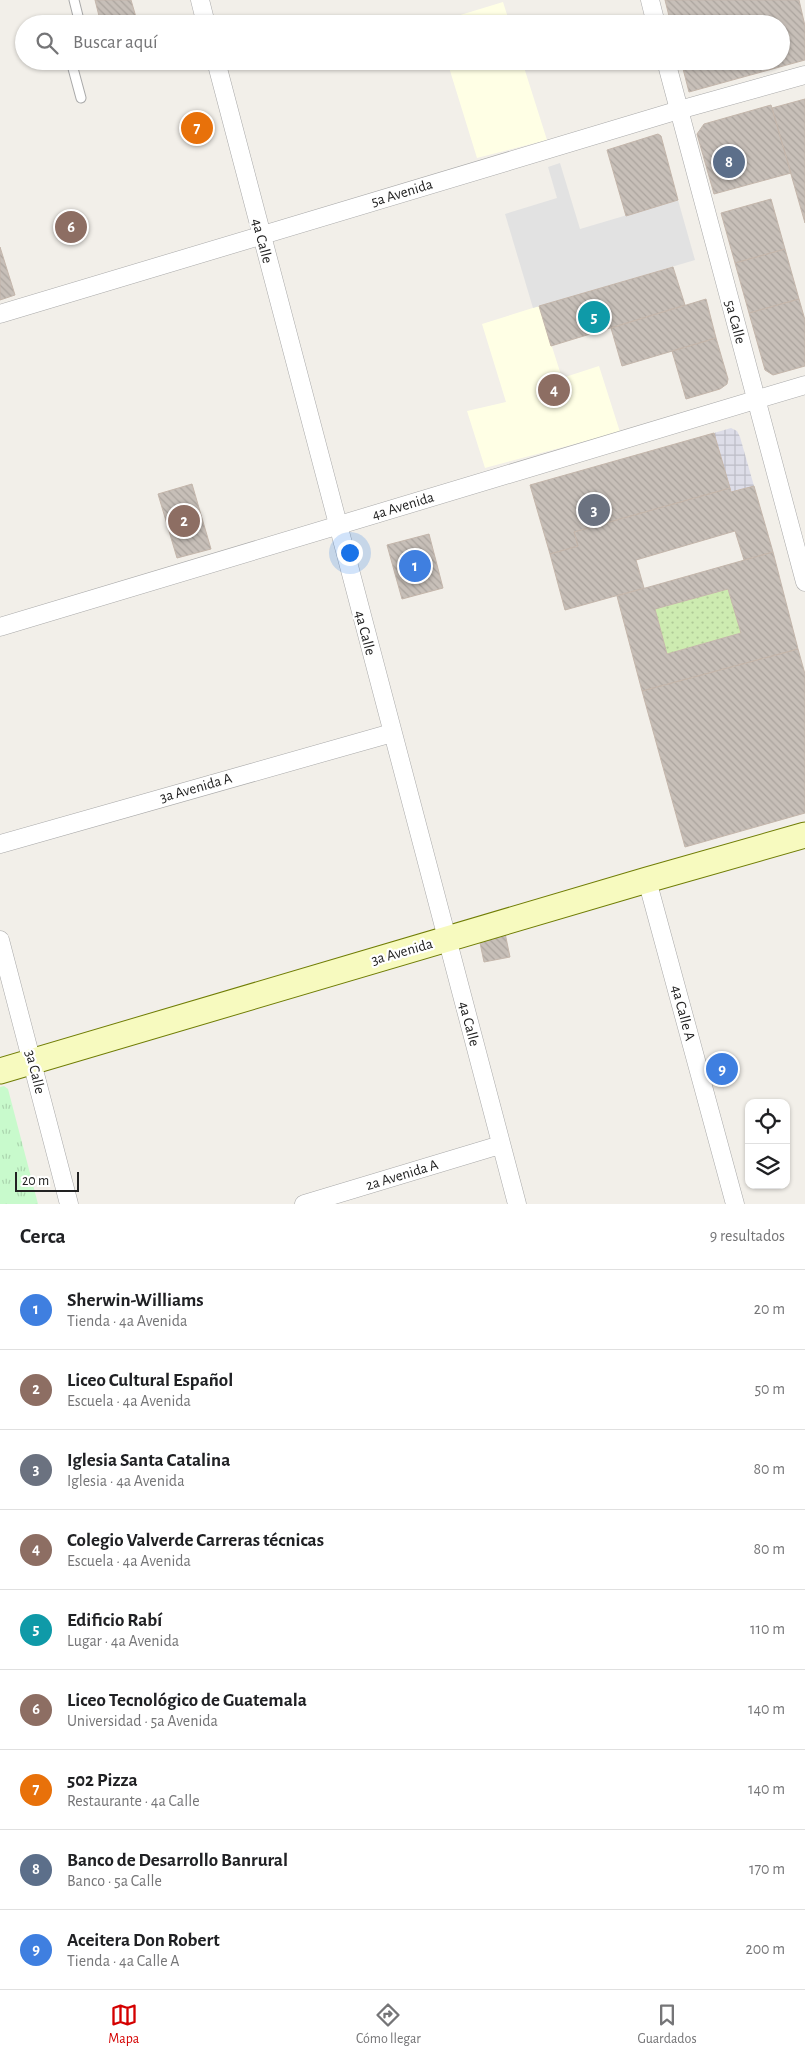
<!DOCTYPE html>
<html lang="es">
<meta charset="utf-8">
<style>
body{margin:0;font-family:"Alegreya Sans",sans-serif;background:#f2f2f2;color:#202124}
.controls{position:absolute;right:15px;bottom:15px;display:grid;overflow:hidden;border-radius:10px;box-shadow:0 1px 4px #0004}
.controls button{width:45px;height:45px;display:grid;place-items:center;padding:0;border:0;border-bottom:1px solid #e0e0e0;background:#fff;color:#202124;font:25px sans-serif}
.scale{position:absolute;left:15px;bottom:12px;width:64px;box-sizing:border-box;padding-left:5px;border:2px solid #222;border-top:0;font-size:14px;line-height:18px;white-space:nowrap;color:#222;-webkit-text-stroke:4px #fff;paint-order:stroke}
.you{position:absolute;left:349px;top:552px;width:18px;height:18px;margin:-12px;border:4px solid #fff;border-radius:50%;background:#1a73e8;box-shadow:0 0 0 8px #1a73e833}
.badge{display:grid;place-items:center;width:32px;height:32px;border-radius:50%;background:#d40000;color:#fff;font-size:16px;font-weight:700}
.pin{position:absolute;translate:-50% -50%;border:2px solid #fff;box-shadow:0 1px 5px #0006}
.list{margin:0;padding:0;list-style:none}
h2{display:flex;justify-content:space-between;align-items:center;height:65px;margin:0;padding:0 20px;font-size:21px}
h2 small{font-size:16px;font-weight:400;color:#757577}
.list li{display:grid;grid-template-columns:32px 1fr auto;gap:15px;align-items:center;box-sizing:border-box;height:80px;padding:0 20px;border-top:1px solid #e0e0e0}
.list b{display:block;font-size:19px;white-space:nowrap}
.list p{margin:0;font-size:16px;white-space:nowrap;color:#757577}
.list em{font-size:16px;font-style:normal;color:#757577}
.icon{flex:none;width:28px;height:28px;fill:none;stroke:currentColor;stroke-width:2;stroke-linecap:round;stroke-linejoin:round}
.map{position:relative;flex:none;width:805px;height:1204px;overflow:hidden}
.search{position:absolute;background:#fff;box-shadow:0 1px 4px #0004;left:15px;right:15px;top:15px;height:55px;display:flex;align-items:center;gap:12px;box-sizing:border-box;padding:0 18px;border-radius:28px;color:#757577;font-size:19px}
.sheet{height:785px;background:#fff}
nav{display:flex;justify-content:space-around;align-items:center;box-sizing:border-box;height:70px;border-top:1px solid #e0e0e0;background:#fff;font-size:14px;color:#757577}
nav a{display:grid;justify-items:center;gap:2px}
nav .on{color:#d40000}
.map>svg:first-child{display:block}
.education{fill:#ffffe5}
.grass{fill:url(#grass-dots)}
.park{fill:url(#park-tufts)}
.parking{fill:#e2e2e2}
.plaza{fill:url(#plaza-grid)}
.building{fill:url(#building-back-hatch);stroke:#c4b6ab;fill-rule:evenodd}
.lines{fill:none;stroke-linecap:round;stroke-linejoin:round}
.lane-casing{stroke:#a9a9a9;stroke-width:11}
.street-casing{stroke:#a9a9a9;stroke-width:19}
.secondary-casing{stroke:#707d05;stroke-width:27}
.lane{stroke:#fff;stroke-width:9}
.street{stroke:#fff;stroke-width:18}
.secondary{stroke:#f7fabf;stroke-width:25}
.labels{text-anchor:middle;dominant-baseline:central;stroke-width:4.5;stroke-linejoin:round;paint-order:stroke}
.street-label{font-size:15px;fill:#222;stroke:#fff}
</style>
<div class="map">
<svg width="805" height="1204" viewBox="0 0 805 1204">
<defs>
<pattern id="grass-dots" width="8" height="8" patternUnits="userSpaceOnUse" patternTransform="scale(1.25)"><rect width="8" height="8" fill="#cdebb0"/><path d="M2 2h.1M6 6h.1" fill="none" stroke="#b0c997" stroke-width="1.8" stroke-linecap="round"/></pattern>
<pattern id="park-tufts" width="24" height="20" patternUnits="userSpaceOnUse" patternTransform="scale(1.25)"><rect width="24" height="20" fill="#c8facc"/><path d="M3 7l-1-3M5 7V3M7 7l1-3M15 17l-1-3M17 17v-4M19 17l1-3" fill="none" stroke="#acd6af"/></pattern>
<pattern id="plaza-grid" width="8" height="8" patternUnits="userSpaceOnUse" patternTransform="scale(1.25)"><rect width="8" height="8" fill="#dddde8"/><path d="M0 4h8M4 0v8" fill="none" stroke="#bdbdc7"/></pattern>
<pattern id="building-back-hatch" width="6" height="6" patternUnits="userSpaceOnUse" patternTransform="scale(1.25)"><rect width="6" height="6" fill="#c7bfb8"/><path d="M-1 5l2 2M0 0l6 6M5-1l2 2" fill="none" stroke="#aba49e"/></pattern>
</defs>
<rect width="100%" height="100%" fill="#f2efe9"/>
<path class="education" d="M503 2 510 24 434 23Z
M447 61H522L547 140 477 158Z
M539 306 562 378 599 366 620 432 485 468 467 411 506 402 482 324Z"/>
<path class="grass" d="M728 589 741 633 667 654 655 609Z"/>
<path class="park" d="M4 1086 8 1089 38 1204H0V1087Z"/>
<path class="parking" d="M560 163 580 229 678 200 695 260 533 308 505 214 557 198 548 167Z"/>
<path class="plaza" d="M731 428 737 431 740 437 754 486 731 492 714 433Z"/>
<path class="building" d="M95 0H131L138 24H101Z
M665 0H799L805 26V60L689 92 681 61H781V24H671Z
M805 99V223L772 108Z
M771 105 791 173 714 194 697 134 704 124Z
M658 134 661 136 678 200 626 216 607 150Z
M771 199 785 249 735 263 721 213Z
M0 247 15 295 0 300Z
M785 249 799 299 749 313 735 263Z
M673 267 685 305 551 346 539 306Z
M706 299 716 338 622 366 611 328Z
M799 299 805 320V366L773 375 765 370 749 313Z
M716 338 728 379 727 384 720 389 686 399 672 351Z
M714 433 730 488 574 532 578 546 550 554 530 485Z
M192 484 211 549 177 558 158 494Z
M754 486 773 552 744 560 735 531 636 560 644 588 565 610 550 554 578 546 574 532 730 488 731 492Z
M429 534 443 588 402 599 387 545Z
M773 552 798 649 642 691 617 596ZM728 589 741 633 667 654 655 609Z
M798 649 805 674V813L685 847 642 691Z
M505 933 510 957 484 962 479 938Z
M728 1060 731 1072 717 1077 713 1066Z"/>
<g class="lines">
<g class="lane-casing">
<path id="lane" d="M74 0 80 24
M71 61 81 98"/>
</g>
<g class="street-casing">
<path id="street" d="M200 0 206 24
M650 0 656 24
M216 61 517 1204
M666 61 805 582
M0 314 679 110 805 75
M0 627 805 385
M0 844 392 733
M647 880 735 1204
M0 940 69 1204
M304 1204 500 1145"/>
</g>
<g class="secondary-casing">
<path id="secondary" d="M0 1071 647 880 805 835"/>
</g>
<use href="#lane" class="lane"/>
<use href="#street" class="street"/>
<use href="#secondary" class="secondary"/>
</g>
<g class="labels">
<g class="street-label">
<text transform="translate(402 193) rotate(-17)">5a Avenida</text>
<text transform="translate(262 241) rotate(75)">4a Calle</text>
<text transform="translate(735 322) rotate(75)">5a Calle</text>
<text transform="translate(403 506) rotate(-17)">4a Avenida</text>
<text transform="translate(365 633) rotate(75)">4a Calle</text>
<text transform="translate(196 788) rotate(-16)">3a Avenida A</text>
<text transform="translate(402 952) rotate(-16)">3a Avenida</text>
<text transform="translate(683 1013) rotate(75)">4a Calle A</text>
<text transform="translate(469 1024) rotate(75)">4a Calle</text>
<text transform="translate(35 1072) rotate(76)">3a Calle</text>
<text transform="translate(402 1175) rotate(-17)">2a Avenida A</text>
</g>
</g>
</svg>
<div class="controls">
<button><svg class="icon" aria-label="locate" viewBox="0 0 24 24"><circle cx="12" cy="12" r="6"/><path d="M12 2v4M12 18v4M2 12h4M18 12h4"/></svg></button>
<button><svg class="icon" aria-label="layers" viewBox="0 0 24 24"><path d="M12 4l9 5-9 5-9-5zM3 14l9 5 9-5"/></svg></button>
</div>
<div class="scale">20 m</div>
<div class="you"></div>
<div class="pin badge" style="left:415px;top:566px;background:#3f7fe0">1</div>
<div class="pin badge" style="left:184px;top:521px;background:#8d6e63">2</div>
<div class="pin badge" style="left:594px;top:510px;background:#6b7280">3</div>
<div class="pin badge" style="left:554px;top:390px;background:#8d6e63">4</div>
<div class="pin badge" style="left:594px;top:317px;background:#0f9aa8">5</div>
<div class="pin badge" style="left:71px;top:227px;background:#8d6e63">6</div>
<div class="pin badge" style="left:197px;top:128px;background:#e8710a">7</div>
<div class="pin badge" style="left:729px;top:162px;background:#5c6f8a">8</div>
<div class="pin badge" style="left:722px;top:1069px;background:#3f7fe0">9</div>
<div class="search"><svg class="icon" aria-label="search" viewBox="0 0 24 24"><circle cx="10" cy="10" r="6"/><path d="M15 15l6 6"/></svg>Buscar aquí</div>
</div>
<section class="sheet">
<h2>Cerca<small>9 resultados</small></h2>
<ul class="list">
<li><span class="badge" style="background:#3f7fe0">1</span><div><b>Sherwin-Williams</b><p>Tienda · 4a Avenida</p></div><em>20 m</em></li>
<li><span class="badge" style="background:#8d6e63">2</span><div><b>Liceo Cultural Español</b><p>Escuela · 4a Avenida</p></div><em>50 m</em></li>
<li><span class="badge" style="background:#6b7280">3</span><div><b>Iglesia Santa Catalina</b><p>Iglesia · 4a Avenida</p></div><em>80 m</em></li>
<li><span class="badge" style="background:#8d6e63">4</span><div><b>Colegio Valverde Carreras técnicas</b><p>Escuela · 4a Avenida</p></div><em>80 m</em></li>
<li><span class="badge" style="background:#0f9aa8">5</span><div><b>Edificio Rabí</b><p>Lugar · 4a Avenida</p></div><em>110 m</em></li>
<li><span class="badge" style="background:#8d6e63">6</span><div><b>Liceo Tecnológico de Guatemala</b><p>Universidad · 5a Avenida</p></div><em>140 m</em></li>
<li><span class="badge" style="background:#e8710a">7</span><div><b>502 Pizza</b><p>Restaurante · 4a Calle</p></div><em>140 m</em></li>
<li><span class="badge" style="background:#5c6f8a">8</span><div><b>Banco de Desarrollo Banrural</b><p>Banco · 5a Calle</p></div><em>170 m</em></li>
<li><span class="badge" style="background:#3f7fe0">9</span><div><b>Aceitera Don Robert</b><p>Tienda · 4a Calle A</p></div><em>200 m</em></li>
</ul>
</section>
<nav>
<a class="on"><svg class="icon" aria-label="map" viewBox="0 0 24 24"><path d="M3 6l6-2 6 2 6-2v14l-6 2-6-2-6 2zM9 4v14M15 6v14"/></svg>Mapa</a>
<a><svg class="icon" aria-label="directions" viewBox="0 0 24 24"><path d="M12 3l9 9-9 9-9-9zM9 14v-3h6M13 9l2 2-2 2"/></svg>Cómo llegar</a>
<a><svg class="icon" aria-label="saved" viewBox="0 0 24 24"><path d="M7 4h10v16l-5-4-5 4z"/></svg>Guardados</a>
</nav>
